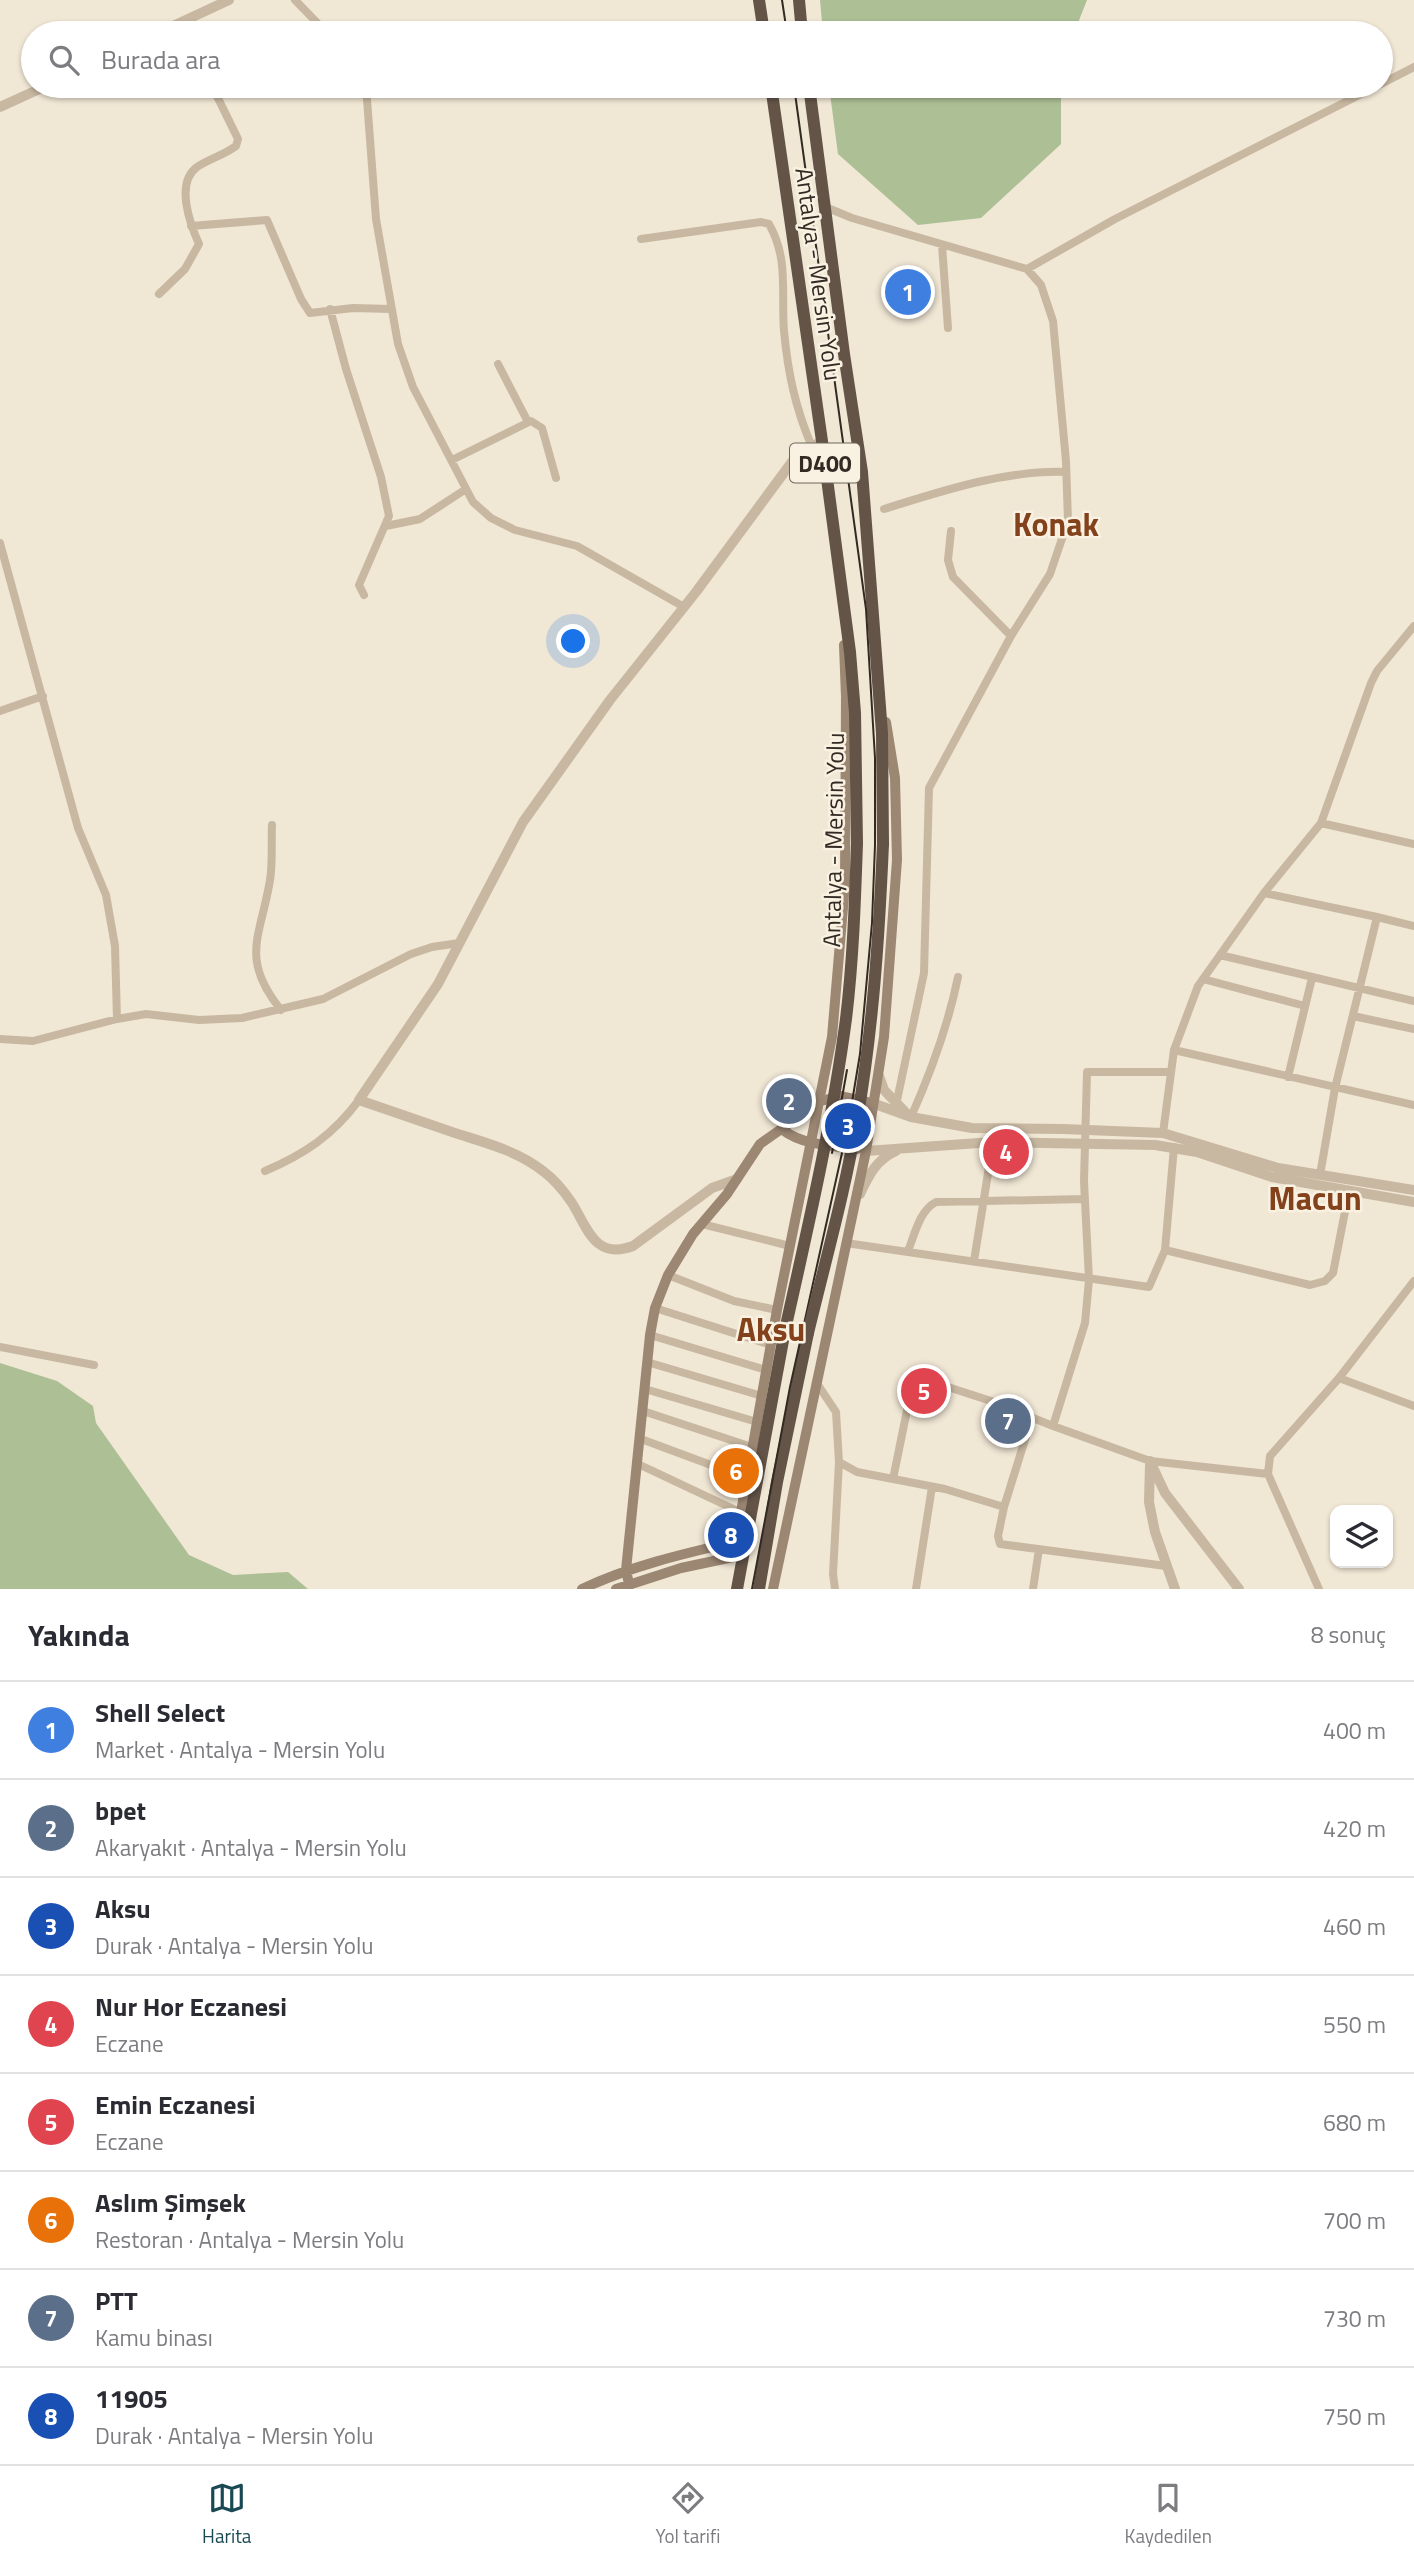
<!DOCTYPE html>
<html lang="tr">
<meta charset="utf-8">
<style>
body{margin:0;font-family:"Titillium Web",sans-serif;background:#f7f7f7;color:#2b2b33}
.controls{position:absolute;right:21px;bottom:21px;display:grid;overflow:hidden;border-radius:14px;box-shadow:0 2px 5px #0004}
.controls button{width:63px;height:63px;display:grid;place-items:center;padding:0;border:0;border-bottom:2px solid #e1e1e2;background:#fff;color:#2b2b33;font:35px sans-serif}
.you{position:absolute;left:574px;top:642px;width:24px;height:24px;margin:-18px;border:5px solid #fff;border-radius:50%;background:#1a73e8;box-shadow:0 0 0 10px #1a73e833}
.badge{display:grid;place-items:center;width:46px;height:46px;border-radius:50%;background:#1a4954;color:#fff;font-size:23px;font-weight:700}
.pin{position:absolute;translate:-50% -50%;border:4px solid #fff;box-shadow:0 2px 7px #0006}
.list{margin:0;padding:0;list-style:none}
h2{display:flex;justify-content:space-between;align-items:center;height:91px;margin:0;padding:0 28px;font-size:30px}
h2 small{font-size:23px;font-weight:400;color:#7c7c81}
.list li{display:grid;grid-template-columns:46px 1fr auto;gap:21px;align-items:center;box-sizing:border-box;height:98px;padding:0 28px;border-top:2px solid #e1e1e2}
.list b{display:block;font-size:26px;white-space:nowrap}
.list p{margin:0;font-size:23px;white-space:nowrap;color:#7c7c81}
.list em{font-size:23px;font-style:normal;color:#7c7c81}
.icon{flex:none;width:38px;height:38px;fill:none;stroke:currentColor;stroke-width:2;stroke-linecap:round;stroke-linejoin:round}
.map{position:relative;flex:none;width:1414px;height:1589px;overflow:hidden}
.search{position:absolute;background:#fff;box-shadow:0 2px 5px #0004;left:21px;right:21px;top:21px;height:77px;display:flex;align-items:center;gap:18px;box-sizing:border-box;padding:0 24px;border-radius:38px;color:#7c7c81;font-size:26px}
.sheet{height:875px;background:#fff}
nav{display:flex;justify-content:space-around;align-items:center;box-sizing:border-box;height:98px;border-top:2px solid #e1e1e2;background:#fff;font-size:19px;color:#7c7c81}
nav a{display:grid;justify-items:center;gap:4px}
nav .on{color:#1a4954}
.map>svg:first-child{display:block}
.green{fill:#acbf95}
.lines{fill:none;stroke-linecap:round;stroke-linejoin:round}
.minor{stroke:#c8b8a1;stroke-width:8}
.tertiary{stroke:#c8b8a1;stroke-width:10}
.secondary{stroke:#9c8773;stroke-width:10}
.trunk{stroke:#645448;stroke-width:12}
.tram{stroke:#332a24;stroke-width:2}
.trunk-bridge{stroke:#645448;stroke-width:12}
.labels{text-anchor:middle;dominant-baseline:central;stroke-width:5;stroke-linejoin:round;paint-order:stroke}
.shield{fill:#f9f1e1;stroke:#6e665d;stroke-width:2}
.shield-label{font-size:23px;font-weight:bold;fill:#332a24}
.street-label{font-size:24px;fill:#332a24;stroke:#f9f1e1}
.district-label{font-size:32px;font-weight:bold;fill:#83411c;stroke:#f9f1e1}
</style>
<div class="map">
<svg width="1414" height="1589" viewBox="0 0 1414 1589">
<rect width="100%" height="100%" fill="#f1e7d5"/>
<path class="green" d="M820 0H1087L1074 33H823Z
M829 86H1061V144L981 218 918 225 838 154Z
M0 1363 57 1381 93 1406 96 1423 189 1555 233 1575 288 1572 308 1589H0Z"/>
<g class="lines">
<path class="minor" d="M295 0 327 33
M191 18 196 33
M1381 84 1414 67
M366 86 376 219 398 344 413 387 473 502 491 518 515 530 577 546 684 607
M823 206 852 218 1027 269 1041 285 1053 321 1066 461 1068 521 1050 574 1011 636 929 788 924 973 896 1105
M191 226 267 220 301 299 310 313 353 308 391 309
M641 239 761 222 769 224C789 259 781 293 784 331 788 373 795 407 812 447
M942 245 948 328
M1027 269 1115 219 1377 86
M159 294 185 269 199 244C190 224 175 183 197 167 209 159 224 155 236 146L238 139 212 86
M330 309 346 369 381 477 389 516 359 585 364 595
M498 364 528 422
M452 460 531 421 542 428 556 478
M884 509C942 491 1004 470 1066 472
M386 526 420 519 466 489
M951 531 948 560 953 577 1011 636
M0 543 78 828 106 895 115 946 117 1019
M0 711 43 696
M1321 823 1371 683 1377 671 1414 626
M272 825C271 843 273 862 270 880 261 936 239 958 281 1010
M1264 893 1377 917
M1220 955 1414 1001
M1203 979 1305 1006
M1353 1016 1414 1029
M0 1039 33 1041 117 1019 146 1014 199 1020 242 1018 323 999 411 954 432 947 459 943
M1174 1050 1414 1105
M1288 1077 1312 978
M911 1117C931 1072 948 1026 958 977
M1163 1133 1174 1050 1198 986 1264 893 1321 823 1414 844
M265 1171C305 1154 333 1135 359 1100
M1320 1175 1335 1088 1377 917 1414 926
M702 1224 790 1246
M846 1243 1149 1287 1165 1250 1174 1147
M1165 1250 1310 1285 1325 1281 1333 1273 1349 1191
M908 1251C915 1234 919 1211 936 1202L1085 1199
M974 1261 993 1142
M668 1275 734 1301 777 1310
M655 1308 771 1345
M650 1335 766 1370
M0 1347 94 1365
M647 1362 762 1396
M1339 1378 1414 1406
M816 1382 836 1412 839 1462 833 1574 835 1589
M645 1389 757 1422
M643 1411 752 1447
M1053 1426 1085 1323 1089 1280 1084 1181 1087 1072H1171
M641 1439 746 1478
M839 1462 857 1472 945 1489 1004 1507 1032 1417
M638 1464 740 1512
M1268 1474 1270 1456 1339 1378 1414 1281
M893 1479 914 1376 991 1401 1053 1426 1150 1461 1268 1474 1319 1589
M1004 1507 998 1536 1000 1544 1166 1566
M916 1589 932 1487
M1033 1589 1039 1549"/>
<path class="tertiary" d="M158 33 229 0
M0 107 46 86
M879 1076 884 1090 908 1115
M875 1104 911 1117 972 1128 1063 1129 1163 1133 1278 1168 1414 1190
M866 1151 993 1142 1155 1145 1197 1152 1272 1177 1414 1202
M737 1179 712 1188 633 1246C595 1260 588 1229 572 1203 564 1191 555 1180 543 1171 518 1151 486 1143 455 1133 423 1122 391 1111 359 1100L438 984 523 822 610 700 696 592 797 455 822 441
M860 1194C869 1175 876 1160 896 1151
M1150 1461 1165 1493 1239 1589
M1150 1465 1149 1502 1155 1532 1175 1589"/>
<path class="secondary" d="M783 1130C802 1145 833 1146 857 1149
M629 1584 626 1570 650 1335 655 1308 668 1275 693 1234 727 1194 760 1144 821 1101 840 1096 867 1102
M582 1589C631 1566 682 1554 734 1542
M616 1589 681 1568 733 1557 777 1310 832 1037 845 884 846 697 844 645
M773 1589 866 1151 884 1037 897 860 895 778 886 722"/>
<path class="trunk" d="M759 0 764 33
M799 0 802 33
M771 86 822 441 850 652 855 713 857 843
M809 86 844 354 862 472 882 733 883 844
M737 1589 785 1330
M759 1589 777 1482 808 1333"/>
<path class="tram" d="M782 0 787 33
M832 1153 847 1070
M752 1589 790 1387 848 1126 860 1054 872 923 875 845V758L866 609 794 86"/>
<path class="trunk-bridge" d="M785 1330C808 1227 832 1124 846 1019 853 961 855 902 857 843
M808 1333C825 1262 845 1192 857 1120 873 1029 879 936 883 844"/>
</g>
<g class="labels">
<rect class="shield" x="790" y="443.5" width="70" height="39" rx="5"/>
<g class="shield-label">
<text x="825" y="463">D400</text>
</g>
<g class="street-label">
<text transform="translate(819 274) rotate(82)">Antalya - Mersin Yolu</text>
<text transform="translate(833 840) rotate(-89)">Antalya - Mersin Yolu</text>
</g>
<g class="district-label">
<text x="1056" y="524">Konak</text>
<text x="1315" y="1198">Macun</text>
<text x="771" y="1329">Aksu</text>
</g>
</g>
</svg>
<div class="controls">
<button><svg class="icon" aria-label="layers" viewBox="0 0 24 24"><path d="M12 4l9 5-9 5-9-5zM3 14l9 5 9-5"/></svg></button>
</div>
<div class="you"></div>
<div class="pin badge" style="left:908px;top:292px;background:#3f7fe0">1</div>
<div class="pin badge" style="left:789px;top:1101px;background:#5c6f8a">2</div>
<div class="pin badge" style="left:848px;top:1126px;background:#1a4fb4">3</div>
<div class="pin badge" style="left:1006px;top:1152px;background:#e0444e">4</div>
<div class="pin badge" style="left:924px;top:1391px;background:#e0444e">5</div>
<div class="pin badge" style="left:736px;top:1471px;background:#e8710a">6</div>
<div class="pin badge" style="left:1008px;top:1421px;background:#5c6f8a">7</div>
<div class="pin badge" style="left:731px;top:1535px;background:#1a4fb4">8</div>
<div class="search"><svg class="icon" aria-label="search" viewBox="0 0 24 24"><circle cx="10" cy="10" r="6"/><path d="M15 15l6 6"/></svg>Burada ara</div>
</div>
<section class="sheet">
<h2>Yakında<small>8 sonuç</small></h2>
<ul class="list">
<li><span class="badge" style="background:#3f7fe0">1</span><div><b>Shell Select</b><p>Market · Antalya - Mersin Yolu</p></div><em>400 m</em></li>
<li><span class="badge" style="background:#5c6f8a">2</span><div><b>bpet</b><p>Akaryakıt · Antalya - Mersin Yolu</p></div><em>420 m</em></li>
<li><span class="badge" style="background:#1a4fb4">3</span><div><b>Aksu</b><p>Durak · Antalya - Mersin Yolu</p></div><em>460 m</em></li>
<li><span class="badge" style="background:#e0444e">4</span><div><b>Nur Hor Eczanesi</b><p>Eczane</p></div><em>550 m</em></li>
<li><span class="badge" style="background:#e0444e">5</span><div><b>Emin Eczanesi</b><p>Eczane</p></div><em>680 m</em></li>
<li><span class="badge" style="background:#e8710a">6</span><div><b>Aslım Şimşek</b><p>Restoran · Antalya - Mersin Yolu</p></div><em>700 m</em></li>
<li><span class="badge" style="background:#5c6f8a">7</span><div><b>PTT</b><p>Kamu binası</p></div><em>730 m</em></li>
<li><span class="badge" style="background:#1a4fb4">8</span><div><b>11905</b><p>Durak · Antalya - Mersin Yolu</p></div><em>750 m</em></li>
</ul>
</section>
<nav>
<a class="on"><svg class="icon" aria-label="map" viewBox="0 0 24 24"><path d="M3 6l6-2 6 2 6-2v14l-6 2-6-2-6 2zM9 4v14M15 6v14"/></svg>Harita</a>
<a><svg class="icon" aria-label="directions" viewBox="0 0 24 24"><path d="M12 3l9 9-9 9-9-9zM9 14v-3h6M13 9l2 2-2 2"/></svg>Yol tarifi</a>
<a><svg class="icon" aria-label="saved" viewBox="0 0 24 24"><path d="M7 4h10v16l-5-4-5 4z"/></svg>Kaydedilen</a>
</nav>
